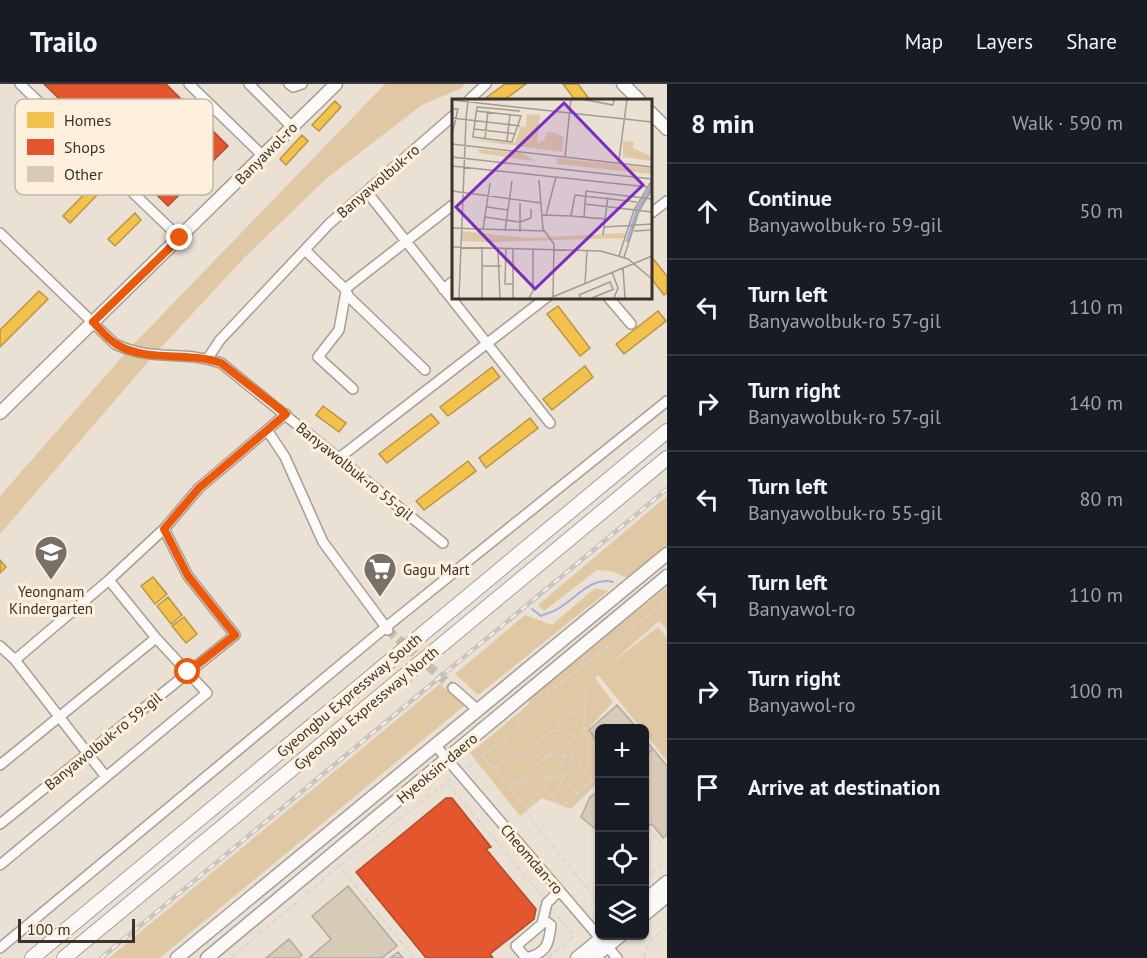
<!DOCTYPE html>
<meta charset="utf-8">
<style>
body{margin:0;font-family:"PT Sans",sans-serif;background:#242831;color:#f1f3f6}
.controls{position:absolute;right:18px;bottom:18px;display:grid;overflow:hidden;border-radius:9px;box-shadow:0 2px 4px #0004}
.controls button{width:54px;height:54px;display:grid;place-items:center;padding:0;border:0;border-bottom:2px solid #363941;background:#171b24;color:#f1f3f6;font:30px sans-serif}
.scale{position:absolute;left:18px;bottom:15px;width:117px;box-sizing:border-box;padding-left:6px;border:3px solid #39332a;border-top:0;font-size:16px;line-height:21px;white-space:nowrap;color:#39332a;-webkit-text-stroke:4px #fef0dd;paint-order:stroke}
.stop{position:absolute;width:18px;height:18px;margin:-14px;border:4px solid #ea580c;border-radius:50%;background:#fff}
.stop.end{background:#ea580c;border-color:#fff;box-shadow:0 2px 6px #0008}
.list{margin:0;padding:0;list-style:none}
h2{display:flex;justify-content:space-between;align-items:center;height:78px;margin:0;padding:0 24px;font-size:26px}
h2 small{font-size:20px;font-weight:400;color:#9ea1a6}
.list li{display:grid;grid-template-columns:39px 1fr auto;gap:18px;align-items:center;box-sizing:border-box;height:96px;padding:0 24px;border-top:2px solid #363941}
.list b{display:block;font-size:22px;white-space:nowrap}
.list p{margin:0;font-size:20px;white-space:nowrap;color:#9ea1a6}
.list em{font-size:20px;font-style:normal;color:#9ea1a6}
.icon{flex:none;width:33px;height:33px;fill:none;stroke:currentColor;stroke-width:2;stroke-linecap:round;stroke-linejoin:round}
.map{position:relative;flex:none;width:667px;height:874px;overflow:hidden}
header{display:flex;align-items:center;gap:36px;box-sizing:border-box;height:84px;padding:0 30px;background:#171b24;border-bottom:2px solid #363941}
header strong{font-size:28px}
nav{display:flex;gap:33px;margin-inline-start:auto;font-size:21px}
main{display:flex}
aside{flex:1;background:#171b24}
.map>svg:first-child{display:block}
.green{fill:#e1c8a5}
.homes{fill:#f2c14e;stroke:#ba9643;stroke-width:1.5}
.shops{fill:#e4572e;stroke:#b14c2d;stroke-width:1.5}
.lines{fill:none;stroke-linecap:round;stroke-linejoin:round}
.stream{stroke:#a4afd9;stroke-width:2}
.building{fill:#d7cab7;stroke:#b1aaa0;stroke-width:1.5}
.minor-tunnel{stroke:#c7beb2;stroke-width:9;stroke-dasharray:9 4.5;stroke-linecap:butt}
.minor-casing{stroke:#a59e94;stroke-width:12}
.major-casing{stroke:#a59e94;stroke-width:15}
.highway-casing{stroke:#a59e94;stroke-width:16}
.path{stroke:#d6d4d1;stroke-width:1.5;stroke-dasharray:6 3;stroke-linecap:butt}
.minor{stroke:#fcfaf9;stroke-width:9}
.major{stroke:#fcfaf9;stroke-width:12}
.highway{stroke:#fcfaf9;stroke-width:14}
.rail-casing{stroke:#c7c5c2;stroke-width:4.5}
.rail{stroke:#fef0dd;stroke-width:2;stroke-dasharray:7;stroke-linecap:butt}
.route{stroke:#ea580c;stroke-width:8}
.labels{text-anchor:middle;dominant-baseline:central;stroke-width:6;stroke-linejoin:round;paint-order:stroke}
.street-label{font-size:15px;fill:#39332a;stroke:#fef0dd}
.poi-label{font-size:15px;fill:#39332a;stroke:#fef0dd;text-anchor:start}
.inset-river{fill:none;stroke:#a4afd9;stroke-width:3}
.inset-road{fill:none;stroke:#a39b90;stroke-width:1.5}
.view{fill:#7b2cbf;fill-opacity:0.15;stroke:#7b2cbf;stroke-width:3}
.inset-edge{fill:none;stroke:#39332a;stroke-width:3}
.key{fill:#fef0dd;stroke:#c3b7a7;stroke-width:1.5}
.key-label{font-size:16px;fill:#39332a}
</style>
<header>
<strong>Trailo</strong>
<nav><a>Map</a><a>Layers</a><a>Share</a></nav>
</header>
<main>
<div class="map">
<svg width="667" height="874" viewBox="0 0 667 874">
<rect width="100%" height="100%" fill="#eae1d4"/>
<path class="green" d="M385 0H465L462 4 422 21 327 94 245 173 154 271 0 450V412L128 266Z
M667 412V462L629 495 612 487 597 486 544 527 538 521Z
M667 503V546L659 537 610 580 658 543 667 554V677L645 649 644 644H641L598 591 595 594 613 618 590 643 599 661V697L571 725 542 714 520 732 470 669 528 621 530 613Z
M595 504 608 507 478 611 455 590 525 531 552 541Z
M440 600 465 621 160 874H109Z"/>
<path class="homes" d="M505 0H526L504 16H490L487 13Z
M563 0H578L590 16H575Z
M335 17 341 23 319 47 312 41Z
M302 51 308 57 286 81 280 75Z
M96 98 103 105 70 139 63 132Z
M135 129 141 136 115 162 108 155Z
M650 171 667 192V209L664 211 650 193Z
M39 207 48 215 0 263V246Z
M558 222 590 264 580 272 547 230Z
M658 227 666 237 624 270 616 260Z
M585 282 593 293 552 326 543 315Z
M492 283 500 293 448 332 440 323Z
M323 322 346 339 339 348 316 331Z
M431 330 439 339 387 379 379 370Z
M530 334 538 344 486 384 479 374Z
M468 377 476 387 424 426 416 417Z
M0 476 6 483 0 489Z
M153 493 167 510 155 520 141 502Z
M168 513 182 531 171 540 157 522Z
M184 533 197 550 186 559 172 542Z"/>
<path class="shops" d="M44 0H166L228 62 168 122Z
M446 714H452L491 763 486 765 536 825 534 835 490 870 493 874H426L356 788Z"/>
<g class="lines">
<path class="stream" d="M532 525 541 532C547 529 554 528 559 524 576 514 592 492 613 498"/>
</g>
<path class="building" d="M617 621 637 644H600V661L589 646Z
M644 654 653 665 644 672Z
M653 665 667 682V751L663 754 652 740 644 744V672Z
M600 706V745L598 747 581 733 590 713Z
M348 802 397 862 382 874H309L331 855 312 832Z
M289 855 302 871 298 874H266Z
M398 868 403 874H390Z"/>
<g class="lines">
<path class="minor-tunnel" d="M388 546 453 604"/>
<g class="minor-casing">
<path id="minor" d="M20 0 180 154
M189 0 263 72
M249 0 292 43
M289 0 293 3 302 0
M469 16 486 0
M367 108 550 339
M650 130 667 117
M0 149 115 260C152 278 184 266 221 279L443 459
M305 166 345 205 349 213 425 286
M345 205 454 120
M443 205 454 197
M346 207 339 246 318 273 353 305
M608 213 631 240
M208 274 220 256 329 140 454 31
M267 346 285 373 323 458 388 546
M339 374 547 213
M0 562 15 576 109 496 164 445
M15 576 106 693
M453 604 478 626
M435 661 617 874
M0 681 156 554 109 496
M0 740 235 551 188 492 164 445 199 404 286 330
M0 781 207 609 156 554
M543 835 551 841C549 860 547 869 526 874L516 862 542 840 547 819 559 807
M0 864 386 543 667 317"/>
</g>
<g class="major-casing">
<path id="major" d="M623 0 639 16
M650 28 667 45
M0 329 336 0
M644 817 667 798
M644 831 667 812
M177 874 667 470
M207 874 667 492
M577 874 604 852
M593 874 620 852"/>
</g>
<g class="highway-casing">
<path id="highway" d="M32 874 667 347
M64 874 667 374"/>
</g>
<path class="path" d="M586 606 584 648 600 669
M555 646 576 652
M584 648 547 673 509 704 526 723 544 705 550 694 566 673 590 656
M597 666 564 692 552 718 564 721 600 690
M483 672 493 684
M521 672 585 619
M467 684 512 649 543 613 667 517
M447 699 542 812
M577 709 564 692 506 698 493 684 509 673 572 672 592 697
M525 723 533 738 600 820
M647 743 667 766
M337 779 414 874
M644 795 667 778
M231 874 339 782 451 695
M548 874 574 852 554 828
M645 874 644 872 649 858 667 843"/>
<use href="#minor" class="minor"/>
<use href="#major" class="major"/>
<use href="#highway" class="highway"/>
<g class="rail-casing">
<path id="rail" d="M101 874 667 405"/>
</g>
<use href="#rail" class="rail"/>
</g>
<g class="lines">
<path class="route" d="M180 154 93 238C100 245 108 255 116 260 146 279 187 267 221 279L286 330 199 404 164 445 188 492 235 551 188 588"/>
</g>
<defs>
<g id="school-pin" transform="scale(1.725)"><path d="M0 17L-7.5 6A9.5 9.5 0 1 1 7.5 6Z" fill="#777066" stroke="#fef0dd"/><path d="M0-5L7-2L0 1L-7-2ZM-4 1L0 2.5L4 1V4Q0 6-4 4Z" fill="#fff"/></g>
<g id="supermarket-pin" transform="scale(1.725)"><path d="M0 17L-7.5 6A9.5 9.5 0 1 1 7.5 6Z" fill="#777066" stroke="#fef0dd"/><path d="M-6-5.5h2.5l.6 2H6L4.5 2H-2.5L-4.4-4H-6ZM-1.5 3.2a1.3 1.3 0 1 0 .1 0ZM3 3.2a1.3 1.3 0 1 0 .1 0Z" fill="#fff"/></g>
</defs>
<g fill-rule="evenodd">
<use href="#school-pin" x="51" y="468"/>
<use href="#supermarket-pin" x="380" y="485"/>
</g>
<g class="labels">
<g class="street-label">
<text transform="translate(266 69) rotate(-45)">Banyawol-ro</text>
<text transform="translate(378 97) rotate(-41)">Banyawolbuk-ro</text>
<text transform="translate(355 387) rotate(39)">Banyawolbuk-ro 55-gil</text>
<text transform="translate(349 611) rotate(-40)">Gyeongbu Expressway South</text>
<text transform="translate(366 624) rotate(-40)">Gyeongbu Expressway North</text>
<text transform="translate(103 657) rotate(-39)">Banyawolbuk-ro 59-gil</text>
<text transform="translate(437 684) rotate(-40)">Hyeoksin-daero</text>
<text transform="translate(532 775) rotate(49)">Cheomdan-ro</text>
</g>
<g class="poi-label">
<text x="403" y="485">Gagu Mart</text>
<text x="51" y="507" text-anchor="middle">Yeongnam<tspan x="51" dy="17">Kindergarten</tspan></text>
</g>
</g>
<g transform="translate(452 15)">
<rect width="200" height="200" fill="#eae1d4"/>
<path d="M75 15 88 16 85 44 92 41 95 33 105 34 112 39 110 53 15 40 63 44 69 27 73 28V35ZM171 42 182 43 181 49 199 57V62L171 58ZM27 50 69 54 83 62 27 54ZM104 59 199 69V75L105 65ZM9 132 75 139 174 134 173 139 37 143 9 142Z" fill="#e1c8a5"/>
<path class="inset-river" d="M175 143 185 111 200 86"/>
<path class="inset-road" d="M129 0 161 6 162 0M0 1 200 23M0 10H6L0 36M24 12 69 17 60 43 21 38V37L25 8 68 12M0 19 68 27M14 20 16 1M22 30 64 35M33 40 36 12M55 42 58 15M0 45 200 68M0 58 200 80M113 58 119 0M167 61 175 0M0 67 196 88M87 81 91 130 102 145 101 198M0 92 89 104M133 105 134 92 200 100M35 108 56 111M90 116 119 117 123 96 185 103M94 116 104 78M119 117 153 120 151 136M33 118 67 123M132 118 133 105 200 113M153 120 156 98M68 123 79 119V110M153 128 200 125M0 129 92 132M31 130 38 84M53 132 60 82M182 132 200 131M68 133V104M0 148 149 152 176 160 200 180M54 149 53 185H61M46 153 48 199M167 157 182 111 200 81M172 158 187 112 200 90M30 167H49M171 169 173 199M160 173 166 189 162 199M133 185 135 151M7 199 14 21M30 199V149M61 199V149M77 199 81 192V151M98 199 200 157M128 199 127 196 158 183 161 190M140 199 162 190"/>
<path class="view" d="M112 4 191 86 83 190 4 108Z"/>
<rect width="200" height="200" class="inset-edge"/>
</g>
<rect x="15" y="15" width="198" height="96" rx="9" class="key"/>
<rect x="27" y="28" width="27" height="16" fill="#f2c14e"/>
<rect x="27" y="55" width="27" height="16" fill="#e4572e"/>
<rect x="27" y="82" width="27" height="16" fill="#d7cab7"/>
<g class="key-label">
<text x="64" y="42">Homes</text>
<text x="64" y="69">Shops</text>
<text x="64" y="96">Other</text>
</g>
</svg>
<div class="controls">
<button>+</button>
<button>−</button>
<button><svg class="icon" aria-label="locate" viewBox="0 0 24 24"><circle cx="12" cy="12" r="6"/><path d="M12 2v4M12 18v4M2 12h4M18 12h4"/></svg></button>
<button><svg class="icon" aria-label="layers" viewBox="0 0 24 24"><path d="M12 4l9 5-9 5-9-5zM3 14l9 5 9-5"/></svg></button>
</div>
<div class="scale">100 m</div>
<div class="stop" style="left:188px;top:588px"></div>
<div class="stop end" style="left:180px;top:154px"></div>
</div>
<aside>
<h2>8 min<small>Walk · 590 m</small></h2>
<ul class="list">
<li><svg class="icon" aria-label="ahead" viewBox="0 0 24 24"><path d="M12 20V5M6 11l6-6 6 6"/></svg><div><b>Continue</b><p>Banyawolbuk-ro 59-gil</p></div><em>50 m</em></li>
<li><svg class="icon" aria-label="left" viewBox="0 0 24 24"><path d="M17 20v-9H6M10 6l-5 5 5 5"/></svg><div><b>Turn left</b><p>Banyawolbuk-ro 57-gil</p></div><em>110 m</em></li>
<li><svg class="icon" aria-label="right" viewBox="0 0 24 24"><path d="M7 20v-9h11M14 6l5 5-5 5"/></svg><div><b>Turn right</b><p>Banyawolbuk-ro 57-gil</p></div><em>140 m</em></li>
<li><svg class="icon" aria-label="left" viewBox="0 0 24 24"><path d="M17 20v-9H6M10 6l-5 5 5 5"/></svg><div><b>Turn left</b><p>Banyawolbuk-ro 55-gil</p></div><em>80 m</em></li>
<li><svg class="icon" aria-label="left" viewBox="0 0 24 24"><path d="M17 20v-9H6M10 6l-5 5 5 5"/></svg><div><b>Turn left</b><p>Banyawol-ro</p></div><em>110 m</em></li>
<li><svg class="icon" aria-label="right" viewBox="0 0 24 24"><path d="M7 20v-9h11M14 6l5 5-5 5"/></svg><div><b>Turn right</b><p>Banyawol-ro</p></div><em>100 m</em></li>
<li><svg class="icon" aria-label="arrive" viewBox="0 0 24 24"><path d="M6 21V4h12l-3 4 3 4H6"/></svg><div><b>Arrive at destination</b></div></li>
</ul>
</aside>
</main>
